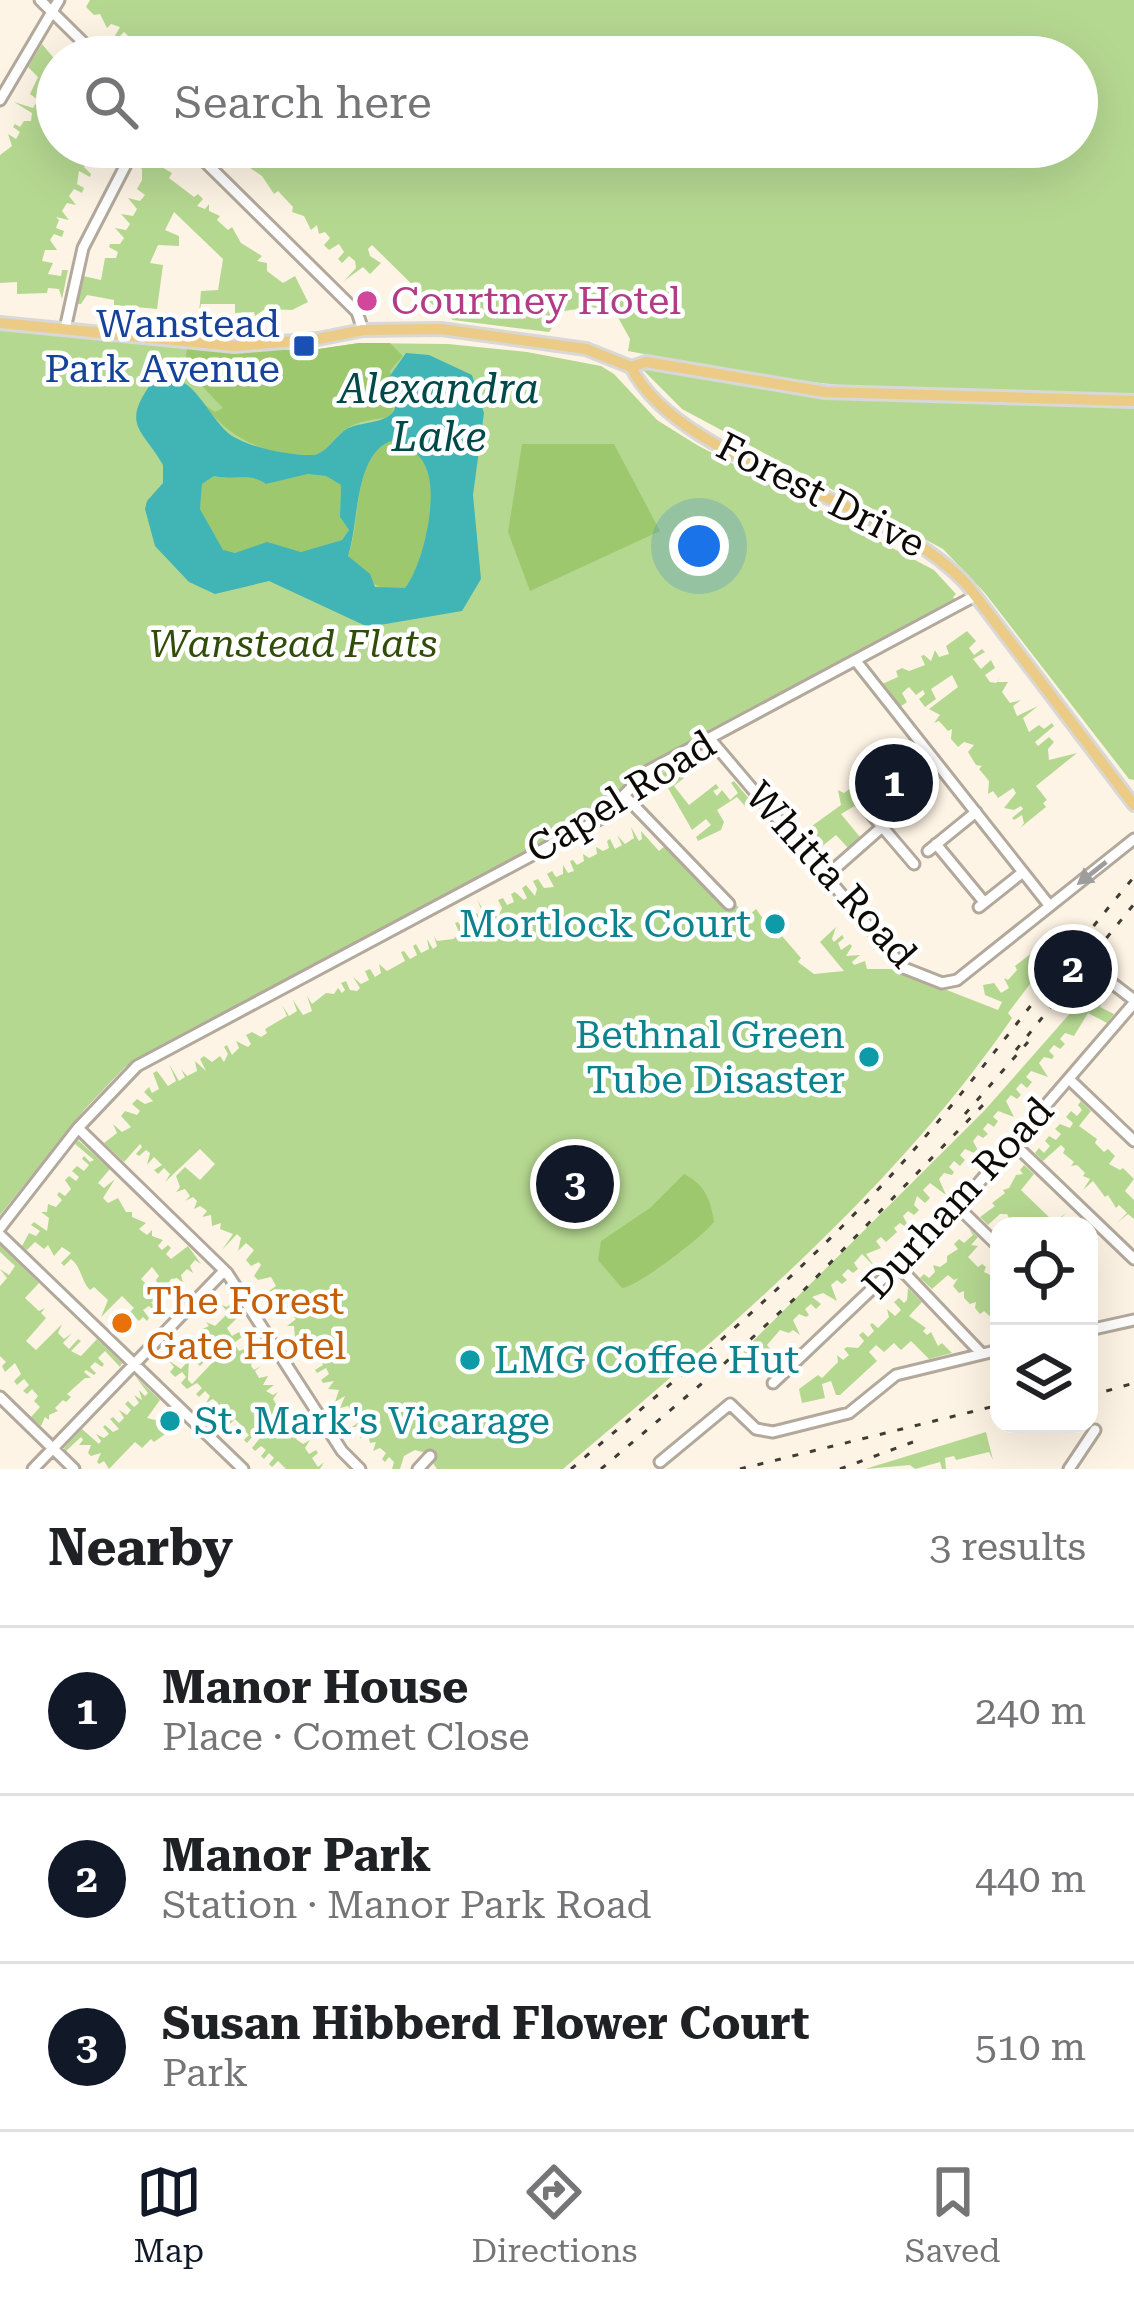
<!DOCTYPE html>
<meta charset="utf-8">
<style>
body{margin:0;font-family:"Roboto Serif",serif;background:#f2f2f2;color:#202124}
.controls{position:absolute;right:36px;bottom:36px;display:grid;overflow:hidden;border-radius:24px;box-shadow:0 12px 48px #0002}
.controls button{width:108px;height:108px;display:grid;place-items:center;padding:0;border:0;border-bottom:3px solid #e0e0e0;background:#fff;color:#202124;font:60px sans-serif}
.you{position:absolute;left:699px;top:546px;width:42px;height:42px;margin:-30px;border:9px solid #fff;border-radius:50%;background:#1a73e8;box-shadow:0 0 0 18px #1a73e833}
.badge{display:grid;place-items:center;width:78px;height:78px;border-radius:50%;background:#111827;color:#fff;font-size:39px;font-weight:700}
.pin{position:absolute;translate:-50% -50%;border:6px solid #fff;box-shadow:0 3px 12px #0006}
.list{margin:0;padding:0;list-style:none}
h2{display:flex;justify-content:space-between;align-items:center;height:156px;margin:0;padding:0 48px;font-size:51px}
h2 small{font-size:39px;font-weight:400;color:#757577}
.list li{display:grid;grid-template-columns:78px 1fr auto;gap:36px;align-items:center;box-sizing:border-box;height:168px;padding:0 48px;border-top:3px solid #e0e0e0}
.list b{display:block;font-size:45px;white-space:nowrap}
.list p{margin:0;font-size:39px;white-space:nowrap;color:#757577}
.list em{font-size:39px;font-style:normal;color:#757577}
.icon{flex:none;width:66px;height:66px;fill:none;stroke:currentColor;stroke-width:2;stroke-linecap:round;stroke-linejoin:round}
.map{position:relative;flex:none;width:1134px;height:1469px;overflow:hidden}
.search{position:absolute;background:#fff;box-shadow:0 12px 48px #0002;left:36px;right:36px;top:36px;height:132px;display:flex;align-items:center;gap:30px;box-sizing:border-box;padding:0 42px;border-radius:66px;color:#757577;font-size:45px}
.sheet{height:660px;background:#fff}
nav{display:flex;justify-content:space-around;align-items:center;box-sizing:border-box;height:168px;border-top:3px solid #e0e0e0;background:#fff;font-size:33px;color:#757577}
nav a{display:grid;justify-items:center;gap:6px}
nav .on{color:#111827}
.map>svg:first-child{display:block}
.green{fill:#b5d891}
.forest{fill:#9dc86e}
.water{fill:#41b4b5;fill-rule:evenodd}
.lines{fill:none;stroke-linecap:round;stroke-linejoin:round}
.minor-casing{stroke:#b2a89b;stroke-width:15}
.major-casing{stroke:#d8d8d7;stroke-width:16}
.minor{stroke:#fff;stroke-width:9}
.major{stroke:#ebcb86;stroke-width:10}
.rail{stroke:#3f3b35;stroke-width:3;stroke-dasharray:6 12;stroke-linecap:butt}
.oneway{fill:#9f9d9c}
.hotel-dot{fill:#d1479c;stroke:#fff;stroke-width:4.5}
.transit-dot{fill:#1a4fb4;stroke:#fff;stroke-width:4.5}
.culture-dot{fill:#0f9aa8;stroke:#fff;stroke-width:4.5}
.food-dot{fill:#e8710a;stroke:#fff;stroke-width:4.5}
.labels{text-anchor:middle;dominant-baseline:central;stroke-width:9;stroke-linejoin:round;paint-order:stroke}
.hotel-label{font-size:39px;fill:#b23c85;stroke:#fff;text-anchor:start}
.transit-label{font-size:39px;fill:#164399;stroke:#fff;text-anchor:end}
.street-label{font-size:39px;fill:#0e0b07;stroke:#fff}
.park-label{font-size:39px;font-style:italic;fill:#324c0b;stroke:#fff}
.culture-label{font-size:39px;fill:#0d838f;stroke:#fff;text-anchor:end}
.food-label{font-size:39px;fill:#c56008;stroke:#fff;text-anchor:start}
.water-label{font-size:42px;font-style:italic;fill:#004949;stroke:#fff}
</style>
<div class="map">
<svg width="1134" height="1469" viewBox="0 0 1134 1469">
<rect width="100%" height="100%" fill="#fef4e5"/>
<path class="green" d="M90 0H1134V398L886 390 764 377 628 351 630 339 616 314 592 307 564 311 549 332 453 320 436 308 372 245 368 249 370 256 381 263 370 274 363 267 344 281 356 268 355 261 349 256 342 263 338 259 344 252 339 244 329 250 324 245 330 238 325 232 319 234 317 225 311 230 304 216 292 212 293 207 278 191 274 194 262 176 234 157 238 151 234 147H1077V57H146L145 52 124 32 108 48 120 27 111 24 107 28 100 14 94 15 86 7Z
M42 44 57 62V147H94L84 167 91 174 90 177 79 171 77 184 84 188 82 193 74 189 69 196 76 205 67 203 62 211 69 220 56 217 59 220 56 228 64 231 62 237 54 234 50 240 57 250H45L42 261 53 263 48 274 61 276 62 270H68L62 299 59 289 48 288 47 293 17 294V282L0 283V155L12 146 8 134 16 139 20 132 13 127 15 124 20 127 24 121H31L32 113 14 102 33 108 38 100 30 94 38 77 28 67Z
M144 147 158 152 157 157 162 158 160 166 172 173 169 178 194 197 198 194 203 199 197 206 205 209 209 204V211L220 216 217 220 228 230 232 227 241 243 262 256 257 261 267 263V271L283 283 295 276 308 302 292 310 265 309 255 316 254 312 235 313V304H201L198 324 201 291 218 290 223 259 174 212 165 230 179 236V246L158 245 150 263 163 265 157 309 114 305V300L87 295 81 304H78L83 276 101 280 105 258H116L118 252 109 247 110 244H120L124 238 115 228 126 230 130 224 121 214 133 216 137 209 128 198 140 201 145 195 137 189 142 180V169L135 162Z
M0 330 210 351 312 350 359 343 448 344 527 352 601 366 614 374 657 420 697 445 934 570 956 594 953 597 956 602 636 773 602 810 125 1067 84 1110 0 1215Z
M647 365 814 394 1134 404V780L1129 779 984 592 943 549 682 409 644 371Z
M967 631 976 641 969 648 974 655 982 649 985 652 973 659 981 669 991 660 995 668 985 675 990 682 996 683 1001 675 997 682H1008L1002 692 1010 703 1021 700 1013 706 1017 716 1038 706 1023 718 1029 732 1039 725 1044 729 1052 723 1054 726 1035 742 1038 746 1049 737 1054 742 1048 749 1049 760 1077 753 1036 786 1047 800 1043 803 1046 807 1020 828 1024 823 1022 815 1014 820 1012 818 1023 809 1021 806 1014 810 1004 808 1016 793 1013 788 998 798 993 791 988 794 989 781 979 769 982 766 976 765 968 752 974 745 964 742 958 747 951 739 952 729 948 731 939 721 934 723 940 715 929 709 958 687 952 675 931 689 936 699 925 707 919 699 925 694 923 690 916 695 909 687 902 693 907 702 900 707 882 684 898 677 896 671 902 668 909 671 925 665 921 656 924 655 931 661 935 650 939 657 949 654 946 646Z
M674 766 684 778 674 786 689 805 716 784 719 788 713 791 717 796 722 790 730 800 738 793 731 783 734 781 751 801 745 806 737 797 717 810 724 822 721 830 698 841 696 837 711 825 706 819 692 830 660 774Z
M864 771 874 782 854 799 858 804 841 814 860 837 848 848 836 835 815 852 817 859 798 836 841 805 838 790 844 793 863 779 860 773Z
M631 827 639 841 642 839 641 831 659 851 666 845 728 907 734 903 748 916 756 909 778 939 782 936 801 958 798 962 814 974 844 971 820 942 836 927 832 939 834 942 842 935 844 938 838 943 841 950 850 944 852 946 846 956 860 955 852 962 854 965 865 961 867 969H893L998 1010 1002 1002 985 995 983 985 994 983 1001 993 1009 988 1004 978 1008 980 1017 970 1015 966 1055 935 1061 943 1008 1013 1012 1018C894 1191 722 1335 563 1469H437L426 1453 415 1450 404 1456 400 1469H392L394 1462 389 1457 385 1462 382 1459 386 1453 380 1448 373 1451 376 1442 370 1443 368 1435 360 1438 359 1427H352L359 1422 357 1413 347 1420 353 1413 348 1406 340 1408 345 1396 335 1402 339 1390 328 1389 334 1381 323 1383 321 1380 329 1374 326 1368 317 1373 315 1370 323 1365 319 1357 311 1363 314 1353 305 1354 312 1345 300 1347 305 1337 295 1338 294 1326H287L296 1319 290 1313 280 1315 287 1310 281 1309 273 1296 277 1289 266 1293 276 1286 271 1277 258 1280 254 1276 261 1265 259 1262 251 1266 246 1260 254 1250 246 1243 238 1251 241 1238 237 1234 222 1250 233 1234 220 1229 221 1223 212 1226 211 1215 202 1217 207 1211 200 1206 194 1209 197 1201 193 1197 185 1201 190 1196 185 1189 176 1192 180 1187 176 1176 185 1167 200 1180 215 1164 200 1149 165 1182 170 1174 164 1168 158 1174 154 1170 162 1165 154 1157 147 1165 150 1153 146 1150 139 1156 136 1154 142 1147 140 1144 124 1162 104 1143 117 1133 113 1124 122 1132 131 1127 121 1116 125 1111 137 1115 140 1111 132 1104 137 1099 145 1104 153 1101 144 1092 149 1087 152 1093 159 1089 153 1073 157 1071 168 1086 176 1081 169 1064 179 1081 185 1077 181 1069 187 1076 197 1071 195 1061 206 1071 200 1059 204 1056 212 1062 220 1056 224 1062 228 1054 224 1047 227 1045 232 1055 239 1048 236 1041 248 1047 251 1044 246 1035 252 1032 261 1037 267 1033 265 1029 287 1016 282 1005 289 1016 297 1011 293 1000 303 1015 312 1011 307 996 312 1004 326 993 334 994 338 988 342 993 345 990 341 983 346 981 350 990 357 991 360 988 353 977 361 984 369 980 365 971 370 969 375 977 381 973 379 964 387 971 405 961 401 952 404 951 410 959 417 955 413 946 416 944 421 953 429 949 427 939 433 949 437 946 434 936 437 941 453 939 460 934 455 923 458 922 462 929H471L462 907 473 926 477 923 473 915 477 913 482 923 486 921 477 899 488 919 493 917 490 906 498 918 502 908 498 900 503 898 507 905 514 902 511 894 515 892 524 900 527 898 522 888 526 885 535 896 537 889 533 881 538 879 544 888 554 887 547 874 552 871 556 877 563 874V865L568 873 574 871 570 861 573 860 577 865 584 861 583 854 589 858 597 854 596 847 603 851 609 848 607 841 610 839 615 849 622 845 617 835 625 844 634 838Z
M1095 985 1098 988 1092 1000 1096 1004 1103 999 1100 1007 1114 1014 1107 1023 1088 1013 1074 1036 1065 1033 1060 1039 1065 1044 1060 1049 1054 1045 1049 1051 1054 1056 1052 1059 1044 1057 1039 1063 1048 1077 1031 1071 1026 1077 1032 1082 1027 1088 1021 1083 1016 1089 1021 1095 1017 1099 1011 1095 1006 1101 1014 1117 998 1111 993 1117 998 1121 994 1127 988 1123 983 1129 988 1134 983 1138 978 1135 973 1141 981 1156 965 1149 960 1155 965 1160 960 1166 954 1161 949 1167 954 1172 952 1175 944 1173 939 1179 946 1195 930 1183 923 1190 930 1198 925 1203 917 1196 914 1205 919 1210 914 1215 908 1211 903 1216 911 1231 900 1223 894 1228 897 1232 886 1242 881 1237 876 1241 881 1248 866 1254 874 1266 862 1254 854 1263 858 1269 853 1273 848 1269 842 1275 847 1280 842 1284 837 1280 831 1285 837 1301 823 1293 812 1297 821 1304 816 1309 811 1304 805 1309 809 1315 806 1317 799 1314 793 1320 800 1335 793 1330 789 1333 780 1330 767 1345 771 1350 766 1354 761 1350 755 1356 762 1372 743 1351 984 1111Z
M1081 1101 1091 1111 1079 1126 1097 1139 1095 1143 1104 1152 1108 1149 1115 1156 1109 1164 1120 1170 1123 1168 1134 1179 1125 1191 1134 1200V1219L1128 1214 1117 1223 1127 1213 1119 1205 1116 1208 1108 1195 1105 1197 1093 1181 1083 1190 1090 1179 1083 1176 1085 1173 1077 1165 1071 1166 1074 1162 1063 1153 1065 1149 1061 1145 1043 1161 1035 1153 1039 1148 1044 1153 1050 1146 1045 1141 1049 1136 1056 1140 1061 1134 1055 1129 1060 1124 1070 1128 1073 1123 1066 1117 1071 1111 1077 1116 1082 1110 1078 1105Z
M78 1140 110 1169 98 1183 104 1188 115 1179 103 1198 108 1203 118 1198 126 1212H132V1217L146 1223 139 1229 147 1235 152 1230V1236L163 1240 158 1246 162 1250 168 1245 171 1248 166 1254 171 1259 188 1246 201 1264 195 1260 190 1266 193 1273 187 1269 181 1275 183 1283 177 1278 171 1279 161 1294 156 1280 159 1276 152 1267 141 1279 165 1302H151L157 1310 155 1312 149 1306 143 1310 149 1318 147 1321 143 1317 139 1321 130 1312 134 1308 122 1296 101 1317 108 1300 94 1287 90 1290C81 1281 81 1266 71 1259L64 1266 61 1263 71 1253 62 1247 54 1256 48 1245 44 1249 35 1242 27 1250 22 1246 29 1233 36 1236 40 1231 31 1225 34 1222 47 1231 49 1218 41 1212H47L48 1204 56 1207 62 1200 57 1195 59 1192 65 1196 71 1189 65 1180 69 1176 76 1181 79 1177 72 1171 77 1166 84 1171 89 1165 82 1159 84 1156 90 1162 94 1160 75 1144Z
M1024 1165 1034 1174 1021 1190 1054 1222 1066 1213 1056 1223 1058 1226H1013L1007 1214H1000L988 1225 980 1217 995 1206 992 1203 1005 1193 1003 1190 1009 1188 1016 1175 1023 1174 1020 1170Z
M969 1229 978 1237 971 1245 978 1246 968 1257 978 1267 982 1264 986 1267 984 1272 997 1278 999 1325 984 1311 980 1314 975 1308 976 1302 970 1304 964 1298V1291L959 1293 953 1286 958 1278 954 1280 948 1275 932 1289 920 1278 924 1274 929 1278 935 1272 933 1265 940 1267 947 1262V1256L958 1249 954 1244 959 1239 964 1243 973 1235Z
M0 1245 39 1283 25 1298 39 1311 45 1308 41 1313 46 1318 26 1341 36 1350 62 1324 58 1333 64 1339 72 1333 63 1343 69 1349 78 1339 81 1341 71 1351 81 1356 97 1339 122 1363 120 1367 105 1351 98 1358 104 1364 102 1367 95 1362 90 1367 96 1373 94 1375 86 1370 84 1372 91 1378H85L67 1394 71 1397 66 1402 63 1400 55 1408 58 1411 49 1415V1420L45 1417 41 1426 31 1417 40 1407 34 1401 38 1396 32 1389 27 1394 23 1391 29 1385 24 1379 17 1385 14 1381 21 1374 15 1363 5 1372 2 1366 6 1362 0 1356V1286L7 1278 0 1269 9 1275 15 1266 0 1252Z
M908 1288 922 1302 909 1316 926 1328 923 1331 927 1335 931 1332 938 1346 942 1343 952 1353 929 1359 911 1341 901 1350 894 1343 884 1352 876 1345 869 1352 877 1361 840 1395H836L831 1381 822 1384 825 1398 802 1403 799 1389 818 1375 822 1378 838 1362 837 1355 843 1360 849 1355 844 1349 847 1347 858 1348 864 1341 859 1335 863 1332 868 1337 874 1331 870 1325 872 1323 878 1328 889 1317 887 1309 895 1316 901 1310 894 1302 899 1298 904 1303 907 1300Z
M234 1299 242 1313 227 1328 232 1336 239 1332 242 1337 234 1343 239 1351 250 1347 245 1357 255 1355 251 1366 254 1370 261 1366 255 1371 259 1378 268 1376 263 1385H274L266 1391 273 1395 278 1392 273 1399 277 1406 286 1403 276 1411 290 1410 284 1419 290 1418 289 1425 298 1423 289 1429 297 1434 303 1430 296 1439 303 1444 310 1440 305 1448 309 1454 316 1450 318 1453 312 1458 318 1467 324 1462 320 1469H286L278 1461 272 1467 269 1464 274 1458 269 1453 264 1459 261 1456 266 1450 261 1446 255 1451 252 1448 260 1438 252 1437 247 1443 244 1440 249 1435 243 1429 238 1434 235 1431 241 1425 235 1419 228 1426 225 1423 231 1415 222 1420 227 1412 222 1408 215 1413 212 1410 218 1403 213 1399 206 1403 210 1396 205 1391 199 1397 196 1394 202 1388 197 1383 187 1389 181 1383 186 1377 182 1372 175 1377 170 1372 174 1367 168 1360 181 1369 189 1360 188 1380 192 1384 213 1362 209 1357 200 1366 182 1348 193 1355 196 1345 190 1340 192 1337 198 1342 203 1336 198 1331 209 1326 206 1322 215 1326 228 1313 222 1305 227 1307Z
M135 1376 160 1400 147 1418 155 1420 166 1411 161 1419 165 1427 173 1430 182 1422 154 1442 151 1439 142 1448 135 1442 109 1469 104 1461 99 1464 97 1462 101 1453 91 1456 88 1453 91 1445H79L83 1440 81 1437 66 1451 64 1448 82 1429 99 1444 101 1441 96 1434 104 1438 109 1434 103 1427 105 1425 113 1432 119 1429 110 1419 113 1417 119 1423 124 1418 119 1410 127 1415 131 1410 125 1404 128 1401 134 1407 139 1403 134 1395 142 1400 139 1390 145 1396 148 1393Z
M986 1432 993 1460 989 1452 956 1460 954 1456 945 1458 946 1469H942L940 1462 915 1469 910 1465 865 1469Z"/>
<path class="forest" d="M359 343H390L403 356 390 371C404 439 381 407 346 429 334 437 329 450 315 455 270 456 230 441 205 405L215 412 223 408 184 367 187 349 312 350Z
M400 439C410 447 421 455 426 468 440 497 423 565 405 588 369 593 371 577 348 556 362 521 351 445 400 439Z
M522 444H614L660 531 530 591 508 532Z
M308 474 326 476 341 485 340 517 349 530 342 540 301 552 267 543 235 553 223 551 200 509 202 484 214 476C233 481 249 472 266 484Z
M684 1174C704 1184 711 1199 714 1222 702 1237 639 1286 622 1288L598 1260 601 1241 650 1208Z"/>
<path class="water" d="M406 353 429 355 472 375 484 413 473 495 481 579 462 611 368 627 269 581 215 594 189 582 155 546 145 509 147 501 163 483V465C144 430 119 426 153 381 193 364 206 418 232 436 252 448 291 456 315 455 329 450 333 439 345 430 360 419 402 427 395 396 394 389 390 384 389 377ZM400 439C410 447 421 455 426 468 439 496 423 565 405 588L375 587 370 574 348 556C360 521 353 444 400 439ZM308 474 326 476 341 485 340 517 349 530 342 540 301 552 267 542 235 553 223 550 200 509 202 484 214 476C233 481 249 472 266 484Z"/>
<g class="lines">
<g class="minor-casing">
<path id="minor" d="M40 0 98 57
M0 100 59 0
M190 147 357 312 363 330
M65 329 83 248 135 147
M856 661 1049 905
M710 739 904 968 942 983 957 980 1134 839
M624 795 729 904
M861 802 914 864
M936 844 984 902
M928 851 976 812
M824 878 882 827
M979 907 1023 872
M1108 980 1134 1000
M1069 1079 1134 1141
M78 1128 227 1273 342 1451 360 1469
M1013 1143 1134 1259
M958 1207 999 1247
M0 1228 78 1128 137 1066 600 819 648 771 975 596
M0 1235 243 1469
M898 1266 982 1354
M1089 1330 1134 1320
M773 1383 958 1207 1134 1003
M0 1397 74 1469
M660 1462 730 1404 756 1429 773 1432 849 1413 896 1375 999 1350
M33 1469 224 1271
M418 1469 430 1456
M1069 1469 1095 1430"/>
</g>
<g class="major-casing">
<path id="major" d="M0 323 235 346 318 339 363 330 441 329 586 349 631 367 646 362 825 392 1134 401
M631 367C682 468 888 495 968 586L1134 805"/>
</g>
<use href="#minor" class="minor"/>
<use href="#major" class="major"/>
<path class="rail" d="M1016 1050 1134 904
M965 1114 1028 1042
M1089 1396 1134 1383
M571 1469C673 1382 776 1296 868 1200 965 1099 1044 983 1134 877
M601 1469 713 1374 805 1289 983 1105
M740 1469 999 1405
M840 1469 913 1442"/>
</g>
<defs><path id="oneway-solid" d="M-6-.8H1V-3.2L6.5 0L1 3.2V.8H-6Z" transform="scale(3)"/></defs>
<use class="oneway" href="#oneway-solid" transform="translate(1092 873) rotate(142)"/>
<circle class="hotel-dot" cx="367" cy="301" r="12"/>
<rect class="transit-dot" x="292" y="334" width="24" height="24" rx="6"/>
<g class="culture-dot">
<circle cx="775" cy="924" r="12"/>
<circle cx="869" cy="1057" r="12"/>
<circle cx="470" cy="1360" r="12"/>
<circle cx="170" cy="1421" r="12"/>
</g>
<circle class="food-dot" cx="122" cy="1323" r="12"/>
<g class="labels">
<g class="hotel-label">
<text x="391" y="301">Courtney Hotel</text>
</g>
<g class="transit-label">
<text x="280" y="324">Wanstead<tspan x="280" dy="45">Park Avenue</tspan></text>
</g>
<g class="street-label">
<text transform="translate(821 495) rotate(27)">Forest Drive</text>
<text transform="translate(621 797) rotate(-32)">Capel Road</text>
<text transform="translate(831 875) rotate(48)">Whitta Road</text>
<text transform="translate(958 1198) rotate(-47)">Durham Road</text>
</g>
<g class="park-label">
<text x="293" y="644">Wanstead Flats</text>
</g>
<g class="culture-label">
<text x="751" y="924">Mortlock Court</text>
<text x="845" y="1035">Bethnal Green<tspan x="845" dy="45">Tube Disaster</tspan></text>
<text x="494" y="1360" text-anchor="start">LMG Coffee Hut</text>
<text x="194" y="1421" text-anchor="start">St. Mark's Vicarage</text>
</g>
<g class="food-label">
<text x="146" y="1301">The Forest<tspan x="146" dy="45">Gate Hotel</tspan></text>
</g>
<g class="water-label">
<text x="439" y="388">Alexandra<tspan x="439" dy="48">Lake</tspan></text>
</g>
</g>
</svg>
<div class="controls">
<button><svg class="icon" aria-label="locate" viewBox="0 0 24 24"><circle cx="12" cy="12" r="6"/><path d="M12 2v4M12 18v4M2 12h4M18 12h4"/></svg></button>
<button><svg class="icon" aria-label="layers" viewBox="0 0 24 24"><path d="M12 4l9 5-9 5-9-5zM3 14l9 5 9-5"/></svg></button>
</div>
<div class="you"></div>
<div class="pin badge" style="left:894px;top:783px">1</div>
<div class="pin badge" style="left:1073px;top:969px">2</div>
<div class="pin badge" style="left:575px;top:1184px">3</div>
<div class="search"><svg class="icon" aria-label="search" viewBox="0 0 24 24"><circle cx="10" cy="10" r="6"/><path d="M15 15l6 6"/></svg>Search here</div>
</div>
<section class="sheet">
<h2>Nearby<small>3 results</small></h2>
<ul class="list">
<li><span class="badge">1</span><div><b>Manor House</b><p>Place · Comet Close</p></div><em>240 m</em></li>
<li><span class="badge">2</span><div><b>Manor Park</b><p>Station · Manor Park Road</p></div><em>440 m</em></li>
<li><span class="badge">3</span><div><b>Susan Hibberd Flower Court</b><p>Park</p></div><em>510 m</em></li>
</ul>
</section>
<nav>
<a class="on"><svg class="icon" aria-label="map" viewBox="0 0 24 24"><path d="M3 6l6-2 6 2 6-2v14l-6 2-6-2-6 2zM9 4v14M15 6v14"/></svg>Map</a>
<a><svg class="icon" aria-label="directions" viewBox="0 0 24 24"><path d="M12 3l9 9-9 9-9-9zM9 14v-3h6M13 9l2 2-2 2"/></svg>Directions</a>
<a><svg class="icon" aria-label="saved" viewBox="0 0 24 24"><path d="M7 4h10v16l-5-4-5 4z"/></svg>Saved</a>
</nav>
